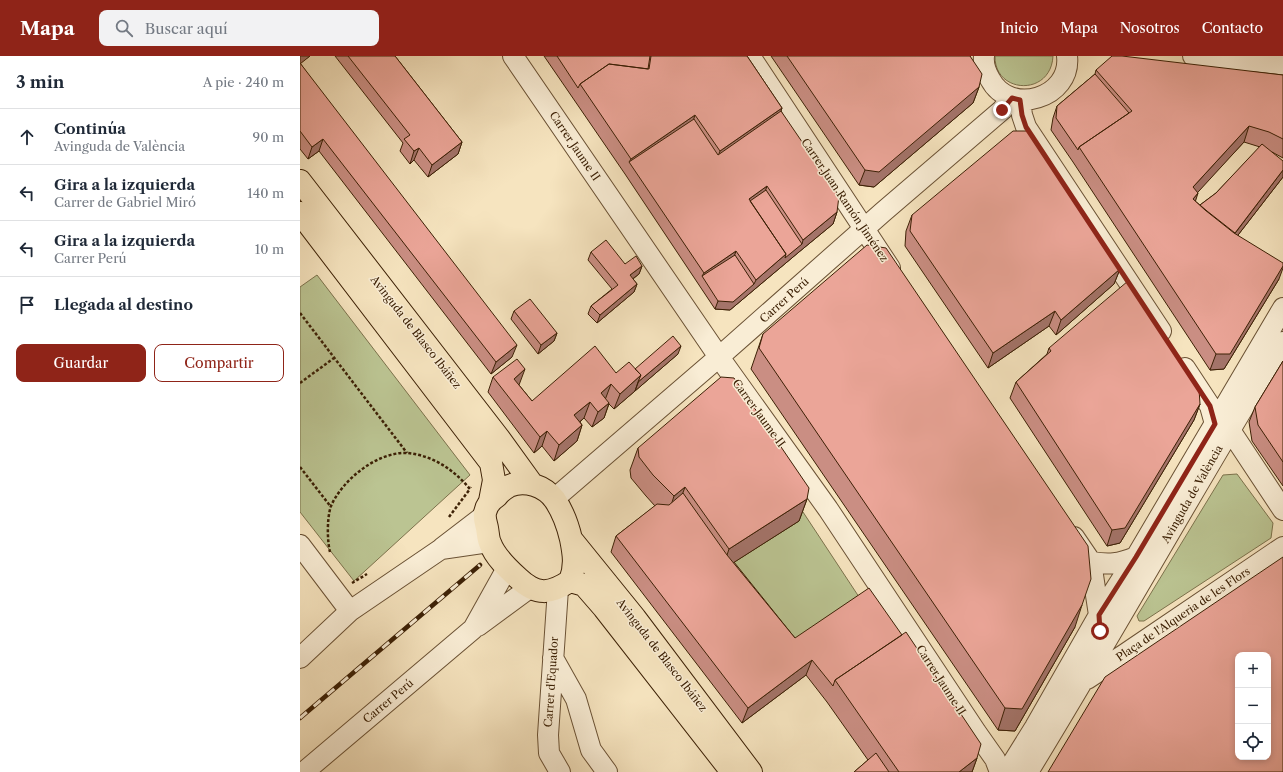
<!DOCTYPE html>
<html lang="es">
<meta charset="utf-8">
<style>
body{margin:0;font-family:"Libre Caslon Text",serif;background:#f2f2f3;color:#1f2937}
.controls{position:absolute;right:12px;bottom:12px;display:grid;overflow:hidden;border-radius:8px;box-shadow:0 2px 6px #0003}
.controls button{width:36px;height:36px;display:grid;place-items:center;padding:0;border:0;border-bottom:1px solid #e0e1e3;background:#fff;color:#1f2937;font:20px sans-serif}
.stop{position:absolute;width:12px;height:12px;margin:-9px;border:3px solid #8f2418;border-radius:50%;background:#fff}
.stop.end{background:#8f2418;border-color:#fff;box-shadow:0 1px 4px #0008}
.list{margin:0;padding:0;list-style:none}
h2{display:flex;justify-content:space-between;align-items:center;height:52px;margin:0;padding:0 16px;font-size:17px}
h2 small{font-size:13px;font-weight:400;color:#747a83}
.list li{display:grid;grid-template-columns:26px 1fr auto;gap:12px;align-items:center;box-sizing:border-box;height:56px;padding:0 16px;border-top:1px solid #e0e1e3}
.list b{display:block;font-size:15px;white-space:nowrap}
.list p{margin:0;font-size:13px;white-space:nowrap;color:#747a83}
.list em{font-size:13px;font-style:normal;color:#747a83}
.actions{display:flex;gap:8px;padding:12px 16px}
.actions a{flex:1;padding:9px 0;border:1px solid #8f2418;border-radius:8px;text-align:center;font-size:14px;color:#8f2418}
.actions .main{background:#8f2418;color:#fff}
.icon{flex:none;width:22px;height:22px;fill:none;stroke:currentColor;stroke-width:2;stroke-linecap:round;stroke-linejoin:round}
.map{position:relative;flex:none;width:983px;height:716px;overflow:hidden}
header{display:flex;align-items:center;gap:24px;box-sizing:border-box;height:56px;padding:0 20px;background:#8f2418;color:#fff}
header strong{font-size:19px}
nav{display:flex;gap:22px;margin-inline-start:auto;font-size:14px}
.search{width:280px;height:36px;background:#f2f2f3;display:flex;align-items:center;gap:10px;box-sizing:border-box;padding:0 14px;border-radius:8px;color:#747a83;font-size:15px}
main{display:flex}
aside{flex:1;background:#fff}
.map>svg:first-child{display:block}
.green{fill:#bbc492;stroke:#7c724c}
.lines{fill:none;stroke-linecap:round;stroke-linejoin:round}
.minor-casing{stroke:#6a5134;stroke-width:22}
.major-casing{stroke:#3c2005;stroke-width:24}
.path{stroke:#3c2005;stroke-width:2.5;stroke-dasharray:3 2;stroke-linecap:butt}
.minor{stroke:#f9edd5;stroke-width:20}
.major{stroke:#f6e4bf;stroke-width:22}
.rail-casing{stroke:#3c2005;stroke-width:4.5}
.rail{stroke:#f9edd5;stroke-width:3;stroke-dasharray:9;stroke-linecap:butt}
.wall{fill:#ca8e83;stroke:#3c2005;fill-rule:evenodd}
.shaded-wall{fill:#a4746a;stroke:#3c2005}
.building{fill:#eba598;stroke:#3c2005;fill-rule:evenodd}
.route{stroke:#8f2418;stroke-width:5}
.labels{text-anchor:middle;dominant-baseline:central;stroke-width:3;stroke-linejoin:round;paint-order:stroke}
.street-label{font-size:11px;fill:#3c2005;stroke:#f9edd5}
</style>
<header>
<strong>Mapa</strong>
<div class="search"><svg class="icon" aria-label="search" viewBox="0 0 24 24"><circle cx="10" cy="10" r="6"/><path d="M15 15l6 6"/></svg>Buscar aquí</div>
<nav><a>Inicio</a><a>Mapa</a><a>Nosotros</a><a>Contacto</a></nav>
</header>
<main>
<aside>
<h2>3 min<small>A pie · 240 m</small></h2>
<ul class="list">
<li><svg class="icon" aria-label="ahead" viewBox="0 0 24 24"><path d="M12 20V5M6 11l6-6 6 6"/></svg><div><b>Continúa</b><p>Avinguda de València</p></div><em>90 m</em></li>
<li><svg class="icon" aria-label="left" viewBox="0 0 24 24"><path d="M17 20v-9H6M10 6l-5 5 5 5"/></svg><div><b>Gira a la izquierda</b><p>Carrer de Gabriel Miró</p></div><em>140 m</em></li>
<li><svg class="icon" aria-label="left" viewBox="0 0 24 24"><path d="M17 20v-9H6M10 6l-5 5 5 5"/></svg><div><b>Gira a la izquierda</b><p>Carrer Perú</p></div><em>10 m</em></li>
<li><svg class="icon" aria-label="arrive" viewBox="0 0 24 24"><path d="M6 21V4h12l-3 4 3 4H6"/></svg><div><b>Llegada al destino</b></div></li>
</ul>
<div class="actions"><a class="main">Guardar</a><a>Compartir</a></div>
</aside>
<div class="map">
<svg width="983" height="716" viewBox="0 0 983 716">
<rect width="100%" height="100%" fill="#f6e4bf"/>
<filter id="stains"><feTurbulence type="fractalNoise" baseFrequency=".005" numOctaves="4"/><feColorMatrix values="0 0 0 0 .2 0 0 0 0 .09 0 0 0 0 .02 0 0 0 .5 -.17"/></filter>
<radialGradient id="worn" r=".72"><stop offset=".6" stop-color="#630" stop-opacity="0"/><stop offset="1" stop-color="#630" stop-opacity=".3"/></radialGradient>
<path class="green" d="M695 0H753C751 41 694 38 695 0Z
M17 219 170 419 54 525 0 456V231Z
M937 418 973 467 971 482 844 565H839L837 560 923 419Z
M501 453 563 547 489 597 422 514 495 467Z"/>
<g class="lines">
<g class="minor-casing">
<path id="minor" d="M213 0 419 301 528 453 676 676 695 703 700 716
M450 0 590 212
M684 0C683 8 686 16 690 23 710 61 772 42 767 0
M893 0 983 10
M720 44 722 59 726 71 861 275
M885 312 910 350 915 368
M930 374 983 454
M254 443 419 301 583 156 702 54 712 42
M774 481 791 506 799 559 802 592
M0 489 50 555
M142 492 185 459
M791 506C810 509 818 508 836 501
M258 533 248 679 249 697 260 716
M178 570 231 531
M0 602 50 555 141 493 189 486
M253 602 276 643 291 694 307 716
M787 623 825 598 983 491
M4 716 173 573 207 512
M707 716 735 671 799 559 836 501 983 252
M728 716C815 574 896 428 983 286"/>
</g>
<g class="major-casing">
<path id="major" d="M0 125 198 381 232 428
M0 157 191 407 194 424 190 445
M271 483C274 498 276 510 270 525 250 538 237 540 218 522 208 513 195 501 190 487 188 483 188 477 187 472 186 467 184 462 185 457 186 450 191 444 197 440 200 436 204 433 209 430 225 423 245 430 255 444 263 456 268 470 271 483L335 562 451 716
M270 525 284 529 304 552 432 716"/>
</g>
<path class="path" d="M0 257 107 397
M0 327 34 302
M0 411 31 451
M149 461 170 433
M30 496C27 484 27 461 31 450 43 423 78 395 108 397 134 400 154 414 170 433L171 431
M52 527 67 518"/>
<use href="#minor" class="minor"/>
<use href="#major" class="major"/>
<g class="rail-casing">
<path id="rail" d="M0 662 180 509"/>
</g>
<use href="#rail" class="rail"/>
</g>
<path class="wall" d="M0 0H10L0 7 212 301 191 318 19 95 8 103 0 93Z
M35 0H95L162 86 158 98 128 121 114 104 110 108 100 95 103 87Z
M244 0H447L482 52 481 55 537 156 533 168 499 196 430 254 415 253 325 118Z
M471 0H670L679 31 673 47 574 131 559 129Z
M796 14 955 16 983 19V102L972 96 983 121 938 179 979 223 924 313 910 314 773 106 751 74 753 62 757 50 795 18ZM944 86 960 91 916 137 900 149 895 145 897 136Z
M612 159 820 213 814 228 756 279 749 270 688 312 605 190 606 175Z
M291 196 325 208 342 210 339 218 333 223 337 228 334 236 297 267 288 258 291 250 312 233 288 204Z
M214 255 257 277 254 285 238 298 211 263Z
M463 278 775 571 715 675 698 674 451 313Z
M749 292 900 348 894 364 820 487 807 490 710 342 716 326 747 298Z
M378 298 314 353 309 348 304 362 292 371 284 362 280 366 282 369 277 385 254 405 242 390 234 397 188 336 193 321 219 329 232 345 316 317 335 313Z
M983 305V430L952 385 949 366 955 351Z
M338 392 507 443 499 465 434 506 495 582 677 702 672 716H554L568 704 527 646 506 619 442 667 311 496 316 480 355 450 346 440 331 422 330 414Z"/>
<path class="shaded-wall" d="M0 0H10L0 8Z
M679 31 673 47 574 131 559 129 565 114Z
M482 52 477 67 414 111 420 95Z
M395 59 390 75 329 106 331 103Z
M949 70 944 86 888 147 893 131Z
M23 83 19 95 8 103 12 91Z
M162 86 158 98 128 121 132 109Z
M119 92 114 104 110 108 114 95Z
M983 114V121L928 192 933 180Z
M467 130 463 142 450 151 449 143Z
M898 137 893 153V143Z
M537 156 533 168 499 196 430 254 415 253 418 245 454 228 456 224 486 198 502 188 503 184Z
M436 195 432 207 402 220 404 217Z
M342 210 339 218 327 227 330 219Z
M983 210V212L979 223 924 313 910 314 916 298Z
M820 213 814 228 756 279 761 264Z
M337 228 334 236 297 267 300 259Z
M755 255 749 270 688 312 693 297Z
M257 277 254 285 238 298 241 289Z
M217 289 212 301 191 318 196 306Z
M381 290 378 298 335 335 338 326Z
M225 313 219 329 208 338 214 323Z
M341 319 335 335 314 353 320 338Z
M311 328 305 344 301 337Z
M290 346 284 362 269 375 274 359Z
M309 347 304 362 292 371 298 356Z
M900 348 894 364 820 487 807 490 812 474Z
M282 369 277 385 254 405 259 389Z
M247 375 242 390 234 397 240 381Z
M385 431 377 453 367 462 374 440Z
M507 443 499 465 422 514 429 493Z
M782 549 775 571 715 675 698 674 705 652Z
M512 604 506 619 442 667 448 652Z
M677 702 672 716H659Z"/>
<path class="building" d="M48 0H95L162 86 132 109 119 92 114 95 104 83 110 79Z
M257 0H350L348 13 309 8 280 28 278 32Z
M351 0H447L482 52 420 95 395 59 331 103 280 28 309 8 349 13Z
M487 0H670L682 18 679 31 579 116 565 114Z
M812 0H822L983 19V83L969 76 949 70 893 131 898 137 893 143 905 154 934 177 983 207V210L930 298H916L779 91 832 55 796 14Z
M0 7 217 289 196 306 23 83 12 91 0 75Z
M795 18 829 57 779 91 778 94 756 62 757 50Z
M481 55 539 140 537 156 503 184 467 130 449 143 486 198 456 224 436 195 404 217 329 106 394 63 418 99Z
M713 75H727L820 213 761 264 755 255 693 297 610 175 612 159Z
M962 88 983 105V114L935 177 907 155 900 149 916 137Z
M466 134 502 188 485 202 486 198 450 145Z
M306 184 325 208 336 200 342 210 330 219 337 228 300 259 291 250 318 229 291 196Z
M567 189 586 192 788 490 791 523 782 549 722 653 705 652 459 292 463 278Z
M435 199 454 228 433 246 418 245 402 220Z
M828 225 899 333 900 348 825 472 812 474 716 326 751 295 749 292Z
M230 243 257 277 241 289 214 255Z
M373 280 381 290 338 326 341 319 335 313Z
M295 290 316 317 329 306 341 319 320 338 311 328 301 337 309 347 298 356 290 346 274 359 282 369 259 389 247 375 240 381 193 321 217 303 225 313 214 323 232 345Z
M983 305V406L958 369 955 351Z
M421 321 434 322 509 432 507 443 429 493 385 431 374 440 353 419 339 401 338 392Z
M383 437 427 499 495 582 569 532 602 579 535 624 533 630 512 604 448 652 316 480 357 448 369 449Z
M983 501V716H748L805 621ZM938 599H968V701H938Z
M606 576 681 688 677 702 659 716H599L535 624Z
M576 697 589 716H554Z"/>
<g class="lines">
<path class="route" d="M702 54 712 42 720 44 722 59 726 71 910 350 915 368 836 501 799 559 800 575"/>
</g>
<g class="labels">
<g class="street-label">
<text transform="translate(275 90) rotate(56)">Carrer Jaume II</text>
<text transform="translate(545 144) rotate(56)">Carrer Juan Ramón Jiménez</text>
<text transform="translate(484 244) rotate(-42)">Carrer Perú</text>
<text transform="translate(116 276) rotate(52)">Avinguda de Blasco Ibáñez</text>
<text transform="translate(459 357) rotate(54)">Carrer Jaume II</text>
<text transform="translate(892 438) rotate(-60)">Avinguda de València</text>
<text transform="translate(883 558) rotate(-34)">Plaça de l'Alqueria de les Flors</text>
<text transform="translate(362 599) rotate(52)">Avinguda de Blasco Ibáñez</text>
<text transform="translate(641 624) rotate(57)">Carrer Jaume II</text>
<text transform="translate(251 626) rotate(-86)">Carrer d'Equador</text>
<text transform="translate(88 645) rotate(-40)">Carrer Perú</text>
</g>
</g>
<rect width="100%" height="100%" filter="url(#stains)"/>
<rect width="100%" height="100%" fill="url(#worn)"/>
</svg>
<div class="controls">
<button>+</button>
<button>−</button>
<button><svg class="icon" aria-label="locate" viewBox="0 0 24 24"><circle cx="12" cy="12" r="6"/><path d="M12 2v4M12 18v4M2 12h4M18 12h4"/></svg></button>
</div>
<div class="stop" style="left:800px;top:575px"></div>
<div class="stop end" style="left:702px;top:54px"></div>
</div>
</main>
